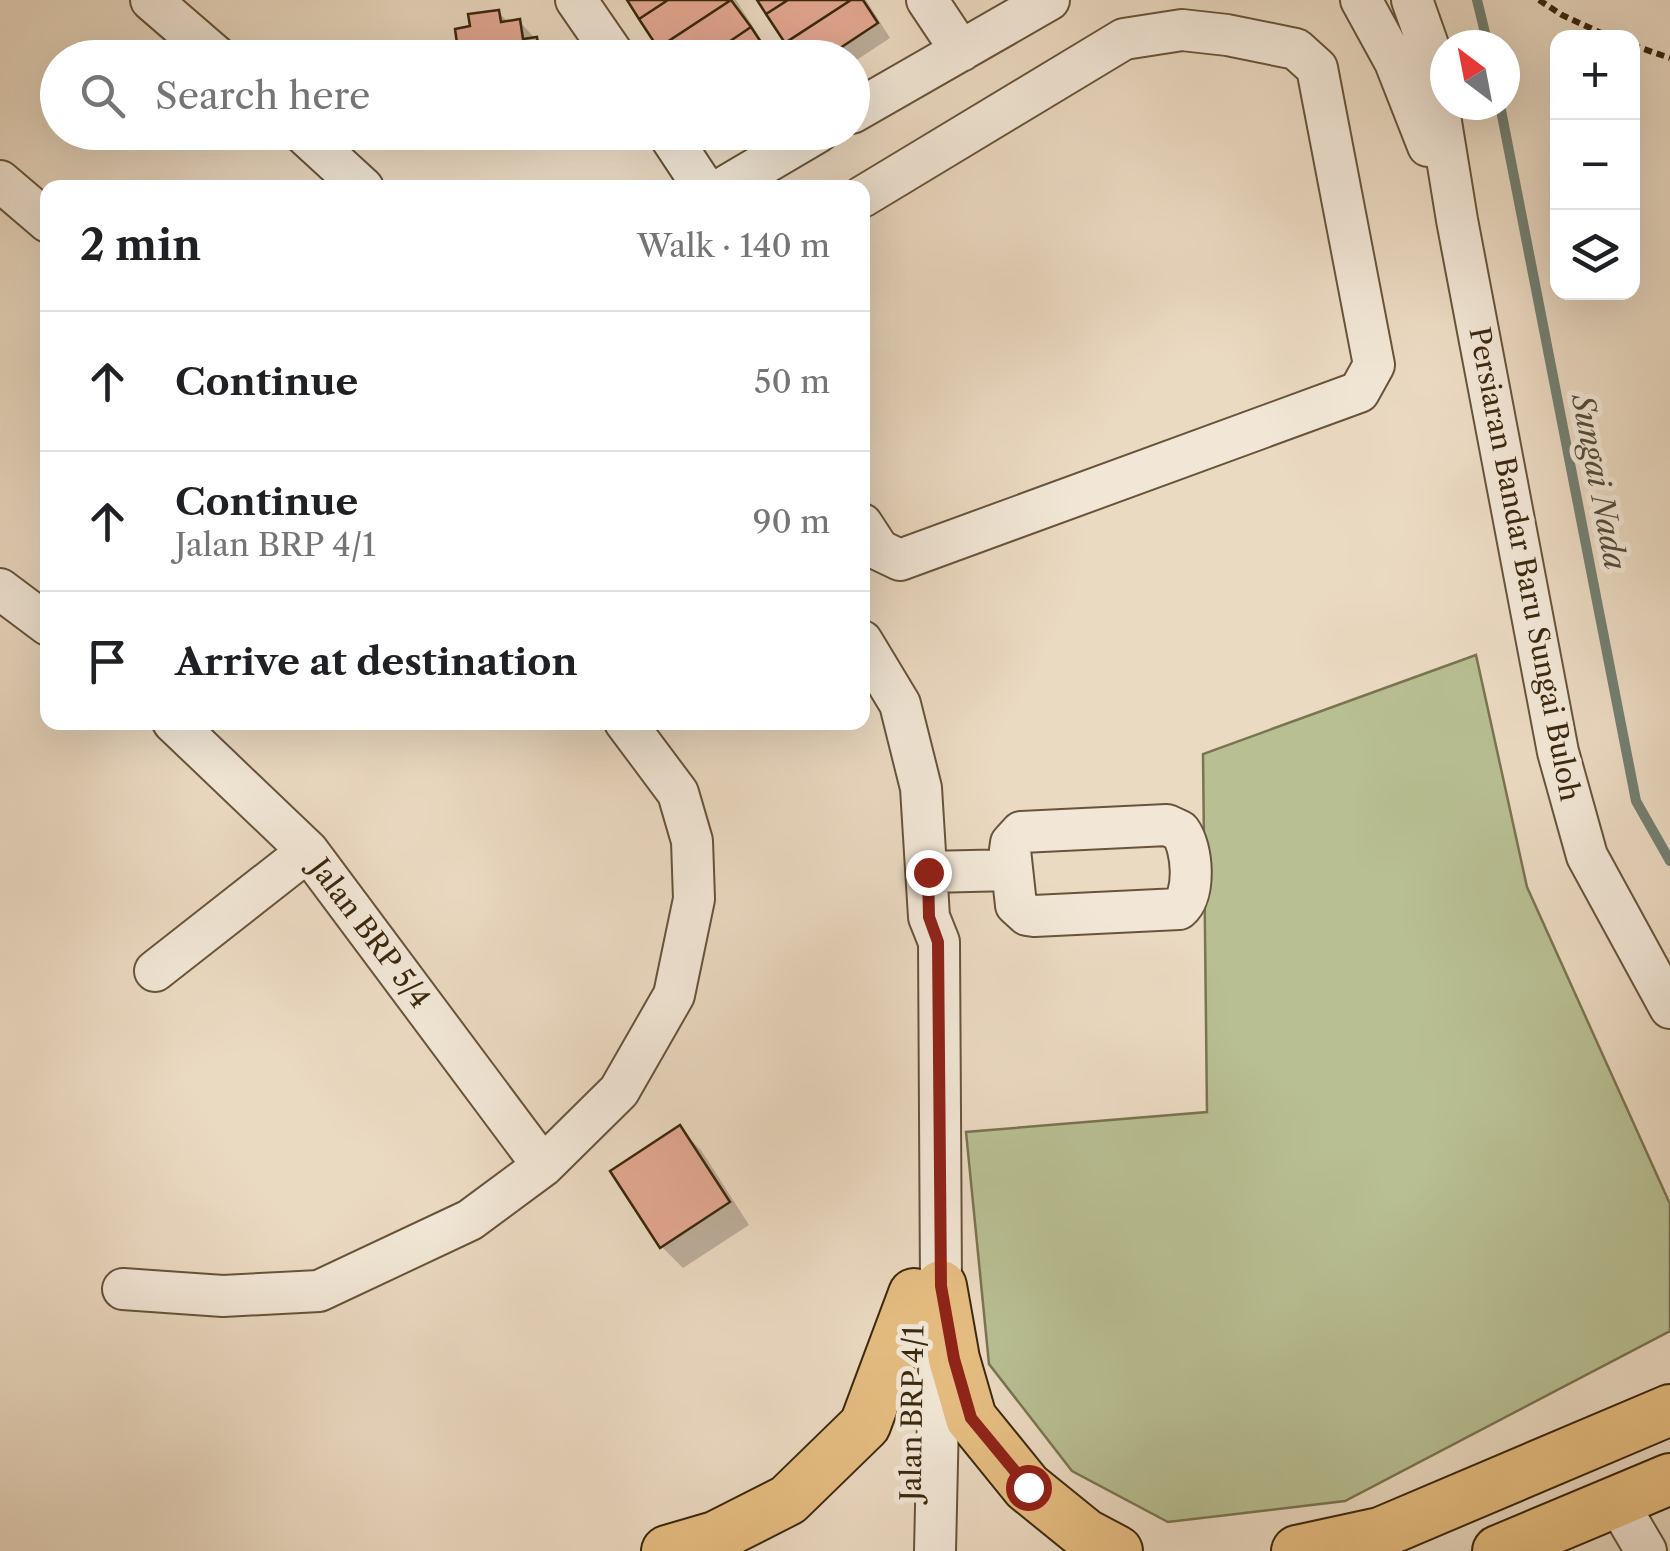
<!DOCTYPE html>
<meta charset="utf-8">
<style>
body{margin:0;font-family:"Libre Caslon Text",serif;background:#f2f2f2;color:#202124}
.controls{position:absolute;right:30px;top:30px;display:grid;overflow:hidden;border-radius:20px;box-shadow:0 10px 40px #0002}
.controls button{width:90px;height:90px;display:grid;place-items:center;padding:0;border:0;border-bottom:2px solid #e0e0e0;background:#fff;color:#202124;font:50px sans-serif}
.compass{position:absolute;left:1430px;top:30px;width:90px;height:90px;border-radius:50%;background:#fff;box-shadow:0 10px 40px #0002;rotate:328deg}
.stop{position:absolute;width:30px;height:30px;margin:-22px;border:8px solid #8f2418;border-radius:50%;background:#fff}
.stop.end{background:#8f2418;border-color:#fff;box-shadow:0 2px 10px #0008}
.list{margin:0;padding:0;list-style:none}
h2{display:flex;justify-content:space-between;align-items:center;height:130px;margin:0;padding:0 40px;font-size:42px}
h2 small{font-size:32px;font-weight:400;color:#757577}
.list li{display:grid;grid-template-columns:65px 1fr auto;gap:30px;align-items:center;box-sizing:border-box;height:140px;padding:0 40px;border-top:2px solid #e0e0e0}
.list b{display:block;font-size:38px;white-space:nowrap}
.list p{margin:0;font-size:32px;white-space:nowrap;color:#757577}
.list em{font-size:32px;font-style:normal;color:#757577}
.icon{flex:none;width:55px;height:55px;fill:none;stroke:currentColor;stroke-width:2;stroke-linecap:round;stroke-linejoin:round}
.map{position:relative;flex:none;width:1670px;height:1551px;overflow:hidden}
.search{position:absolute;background:#fff;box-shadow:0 10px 40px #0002;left:40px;top:40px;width:830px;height:110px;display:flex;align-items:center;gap:25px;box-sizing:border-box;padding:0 35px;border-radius:55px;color:#757577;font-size:38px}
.panel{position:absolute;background:#fff;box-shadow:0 10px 40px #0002;left:40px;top:180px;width:830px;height:550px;border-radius:20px}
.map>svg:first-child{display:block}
.green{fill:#b8bf93;stroke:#7a7450;stroke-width:2.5}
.shadow{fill:#0003}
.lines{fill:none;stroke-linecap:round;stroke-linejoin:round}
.stream{stroke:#738073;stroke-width:10}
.building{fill:#e3a892;stroke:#3b280d;stroke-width:2.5}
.minor-casing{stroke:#67543a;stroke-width:44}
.major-casing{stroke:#3b280d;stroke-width:54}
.path{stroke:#3b280d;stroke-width:6;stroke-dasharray:8 5;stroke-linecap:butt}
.minor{stroke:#f2e7d7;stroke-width:40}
.major{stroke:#e6bd81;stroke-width:50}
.route{stroke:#8f2418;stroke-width:12}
.labels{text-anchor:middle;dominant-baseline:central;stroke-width:10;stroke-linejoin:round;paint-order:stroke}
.street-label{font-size:28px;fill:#3b280d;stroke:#f2e7d7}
.water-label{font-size:30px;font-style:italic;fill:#524c38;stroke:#f2e7d7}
</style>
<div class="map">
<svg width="1670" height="1551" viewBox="0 0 1670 1551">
<rect width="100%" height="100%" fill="#ebdac2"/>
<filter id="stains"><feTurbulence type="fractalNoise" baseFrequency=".002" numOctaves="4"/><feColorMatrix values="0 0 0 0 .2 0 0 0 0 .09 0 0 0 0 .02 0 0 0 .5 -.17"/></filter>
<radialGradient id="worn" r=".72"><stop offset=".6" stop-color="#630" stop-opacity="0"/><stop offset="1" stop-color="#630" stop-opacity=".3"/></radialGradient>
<path class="green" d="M1476 655 1527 887 1670 1204V1331L1345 1501 1168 1522 1072 1471 989 1364 966 1132 1207 1112 1203 754Z"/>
<path class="shadow" d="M630 0H736L773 58H667Z
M760 0H866L890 38 852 63V58H797Z
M498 12 509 23 520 22 553 58H462L473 28Z
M716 132H749L729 146Z
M679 1128 701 1150 749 1225 683 1268 662 1247Z"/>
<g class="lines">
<path class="stream" d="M1477 0 1488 45
M1500 105 1636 801 1670 861"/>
</g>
<path class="building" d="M627 0H668L639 19Z
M668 0H731L658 48 639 19Z
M731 0 751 27 705 58H664L658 48Z
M757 0H788L766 14Z
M788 0H851L785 43 766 14Z
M851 0H863L878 23 825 58H794L785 43Z
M499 10 501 22 520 19 523 39 537 37 540 58H459L455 29 470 26 468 14Z
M751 27 770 56 705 58Z
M680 1125 730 1202 660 1248 610 1171Z"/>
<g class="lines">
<g class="minor-casing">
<path id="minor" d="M151 0 218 58
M576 0 616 58
M927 0 961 51
M1361 0 1395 62 1428 146
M1412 0 1429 48 1457 220 1558 752 1587 856 1670 1008
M852 113 1049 0
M302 132 363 188
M667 132 704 188
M0 181 48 222
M723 188 818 132
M862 197 1124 39 1182 30 1227 35 1296 49 1317 68 1374 365 1359 392 900 560 879 550 862 524
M0 589 48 625
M862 641 900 704 921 788 929 917 939 942 941 1286 935 1551
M173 722 308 851 543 1166
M1167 825 1180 831C1193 848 1196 895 1179 909L1034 916 1027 915 1016 905 1010 850 1011 843 1021 832Z
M928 872 1012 870
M155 971 308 851
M123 1289 223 1296 319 1291 470 1220 543 1166 619 1091 674 995 694 899 692 841 678 793 625 722
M1616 1500 1646 1551"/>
</g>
<g class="major-casing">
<path id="major" d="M941 1286 954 1359 971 1418 1027 1487 1085 1534 1117 1551
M667 1551 715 1537 788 1500 865 1425 914 1294
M1297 1551 1380 1533 1670 1410
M1498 1551 1670 1479"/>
</g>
<path class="path" d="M1539 0 1562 15 1612 38
M1632 45 1670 58"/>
<use href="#minor" class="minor"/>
<use href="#major" class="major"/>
</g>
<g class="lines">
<path class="route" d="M928 872 929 917 938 942 941 1286 954 1359 971 1418 1028 1487"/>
</g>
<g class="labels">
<g class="street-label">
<text transform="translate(1525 564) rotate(79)">Persiaran Bandar Baru Sungai Buloh</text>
<text transform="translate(370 933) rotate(53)">Jalan BRP 5/4</text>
<text transform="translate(912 1413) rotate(-89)">Jalan BRP 4/1</text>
</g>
<g class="water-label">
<text transform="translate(1599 482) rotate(79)">Sungai Nada</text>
</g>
</g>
<rect width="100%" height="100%" filter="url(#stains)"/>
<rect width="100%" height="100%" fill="url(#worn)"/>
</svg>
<div class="controls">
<button>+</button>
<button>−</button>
<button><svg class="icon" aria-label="layers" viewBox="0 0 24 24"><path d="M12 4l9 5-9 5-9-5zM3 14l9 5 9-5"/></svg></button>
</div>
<svg class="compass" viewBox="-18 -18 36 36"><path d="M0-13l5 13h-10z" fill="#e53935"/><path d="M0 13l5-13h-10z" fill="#757577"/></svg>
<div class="stop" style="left:1028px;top:1487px"></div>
<div class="stop end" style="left:928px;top:872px"></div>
<div class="search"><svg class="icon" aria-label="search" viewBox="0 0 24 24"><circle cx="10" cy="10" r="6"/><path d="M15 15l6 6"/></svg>Search here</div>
<section class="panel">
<h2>2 min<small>Walk · 140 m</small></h2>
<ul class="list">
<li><svg class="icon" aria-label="ahead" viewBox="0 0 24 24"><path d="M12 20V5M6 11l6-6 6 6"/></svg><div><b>Continue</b></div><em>50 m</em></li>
<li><svg class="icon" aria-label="ahead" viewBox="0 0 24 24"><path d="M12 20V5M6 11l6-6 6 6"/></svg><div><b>Continue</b><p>Jalan BRP 4/1</p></div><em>90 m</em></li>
<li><svg class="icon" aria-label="arrive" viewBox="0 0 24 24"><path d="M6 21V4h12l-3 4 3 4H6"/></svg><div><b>Arrive at destination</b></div></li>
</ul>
</section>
</div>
